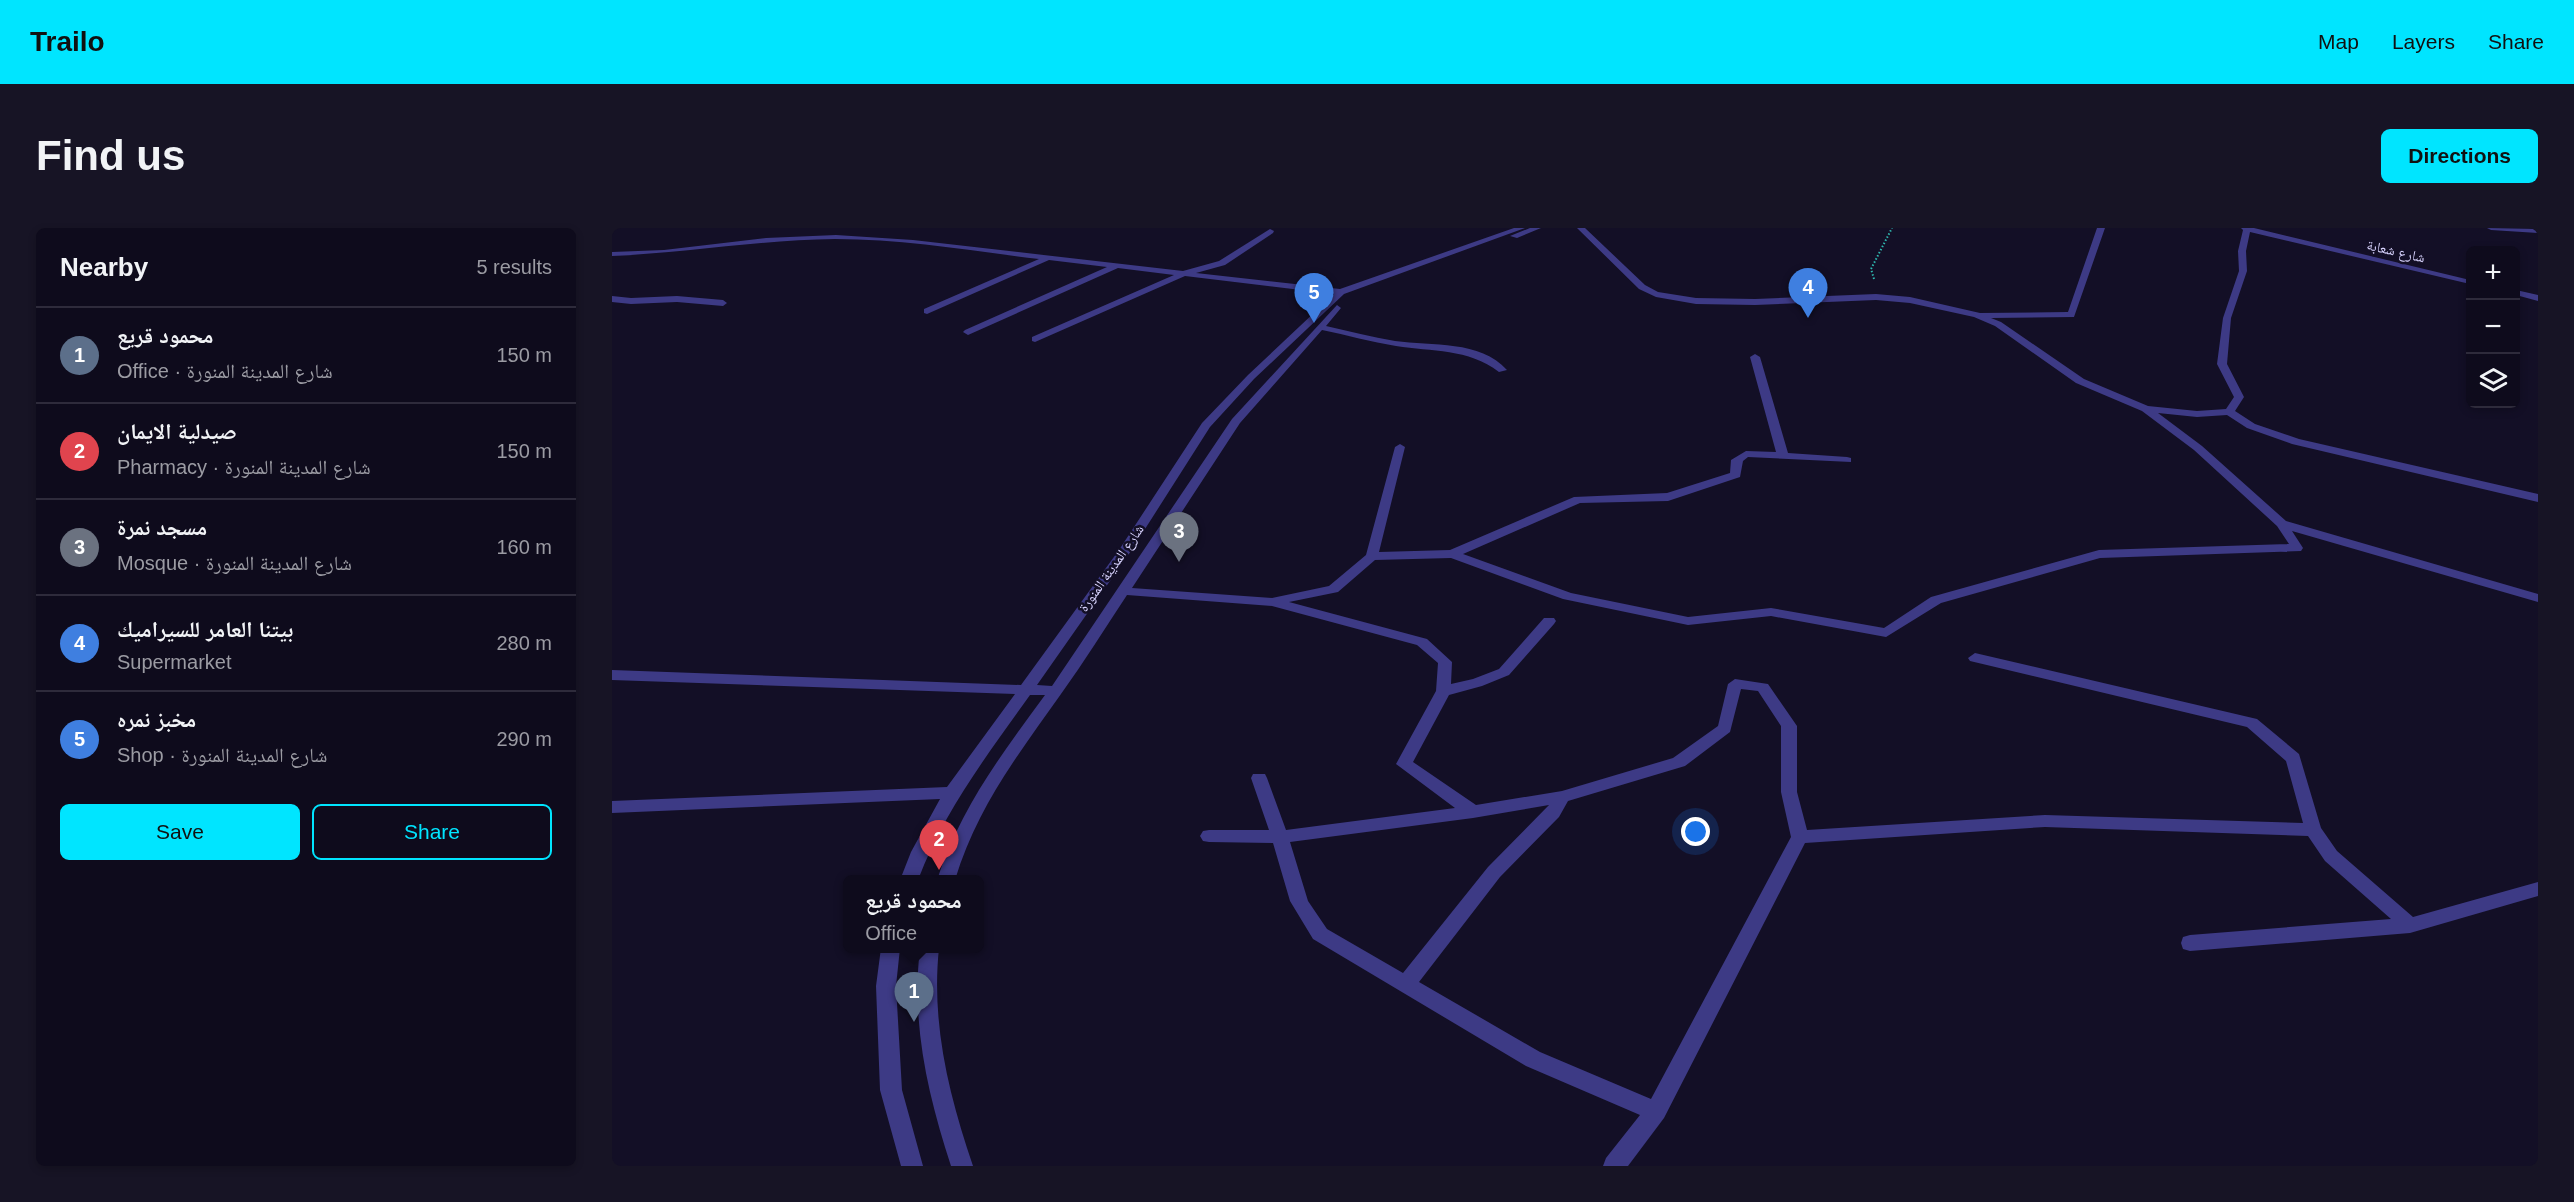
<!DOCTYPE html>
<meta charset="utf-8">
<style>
body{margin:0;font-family:Arial,"Noto Naskh Arabic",sans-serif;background:#171425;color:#f1f3f6}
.controls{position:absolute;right:18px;top:18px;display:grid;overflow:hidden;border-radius:9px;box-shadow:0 3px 9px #0003}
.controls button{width:54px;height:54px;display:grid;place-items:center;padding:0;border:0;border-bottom:2px solid #2e2b3b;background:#0e0b1c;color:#f1f3f6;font:30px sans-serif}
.you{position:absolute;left:1084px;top:604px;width:21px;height:21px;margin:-15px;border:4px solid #fff;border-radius:50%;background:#1a73e8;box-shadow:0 0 0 9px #1a73e833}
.badge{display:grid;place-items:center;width:39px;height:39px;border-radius:50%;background:#00e5ff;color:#fff;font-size:20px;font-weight:700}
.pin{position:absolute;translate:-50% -50px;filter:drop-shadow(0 2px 3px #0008)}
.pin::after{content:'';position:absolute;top:32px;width:21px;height:18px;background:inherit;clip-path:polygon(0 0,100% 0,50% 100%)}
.popup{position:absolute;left:231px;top:647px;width:141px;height:78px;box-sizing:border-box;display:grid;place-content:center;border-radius:9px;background:#0e0b1c;filter:drop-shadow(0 2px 4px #0005);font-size:20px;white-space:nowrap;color:#9b9ba3}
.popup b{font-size:22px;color:#f1f3f6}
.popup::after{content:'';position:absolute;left:50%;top:100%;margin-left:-12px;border:12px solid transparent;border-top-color:#0e0b1c}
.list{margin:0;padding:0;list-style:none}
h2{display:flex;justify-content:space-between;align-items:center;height:78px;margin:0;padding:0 24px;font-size:26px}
h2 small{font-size:20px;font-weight:400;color:#9b9ba3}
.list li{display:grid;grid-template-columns:39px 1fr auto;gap:18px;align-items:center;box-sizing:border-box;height:96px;padding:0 24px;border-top:2px solid #2e2b3b}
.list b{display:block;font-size:22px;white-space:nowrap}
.list p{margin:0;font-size:20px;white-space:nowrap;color:#9b9ba3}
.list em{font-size:20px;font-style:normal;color:#9b9ba3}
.actions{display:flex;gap:12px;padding:18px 24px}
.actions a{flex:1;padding:14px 0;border:2px solid #00e5ff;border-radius:9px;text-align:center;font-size:21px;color:#00e5ff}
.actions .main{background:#00e5ff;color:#111}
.icon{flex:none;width:33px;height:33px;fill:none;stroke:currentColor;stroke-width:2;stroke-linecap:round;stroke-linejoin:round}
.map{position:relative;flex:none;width:1926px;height:938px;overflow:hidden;border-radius:9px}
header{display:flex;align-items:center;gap:36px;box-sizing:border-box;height:84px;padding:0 30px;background:#00e5ff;color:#111}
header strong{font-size:28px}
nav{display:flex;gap:33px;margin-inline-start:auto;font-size:21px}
.intro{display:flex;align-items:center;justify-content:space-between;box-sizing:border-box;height:144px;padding:0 36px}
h1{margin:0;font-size:42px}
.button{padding:15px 27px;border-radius:9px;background:#00e5ff;color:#111;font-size:21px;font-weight:700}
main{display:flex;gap:36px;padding:0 36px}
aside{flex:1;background:#0e0b1c;border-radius:9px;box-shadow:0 3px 9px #0003}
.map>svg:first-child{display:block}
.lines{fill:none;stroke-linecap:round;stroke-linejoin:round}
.path{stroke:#2fb8b0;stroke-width:2;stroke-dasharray:1.5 2;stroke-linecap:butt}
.minor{fill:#3d3a85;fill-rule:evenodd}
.labels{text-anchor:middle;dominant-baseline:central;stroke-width:5;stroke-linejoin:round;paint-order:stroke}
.far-street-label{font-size:14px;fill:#d9d4ff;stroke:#130f26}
</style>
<header>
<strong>Trailo</strong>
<nav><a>Map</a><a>Layers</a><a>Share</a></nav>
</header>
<div class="intro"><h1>Find us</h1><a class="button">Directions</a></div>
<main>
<aside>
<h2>Nearby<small>5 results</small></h2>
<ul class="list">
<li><span class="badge" style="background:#5c6f8a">1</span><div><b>محمود قريع</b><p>Office · شارع المدينة المنورة</p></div><em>150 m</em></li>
<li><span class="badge" style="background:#e0444e">2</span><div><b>صيدلية الايمان</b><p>Pharmacy · شارع المدينة المنورة</p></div><em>150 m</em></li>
<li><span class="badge" style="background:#6b7280">3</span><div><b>مسجد نمرة</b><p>Mosque · شارع المدينة المنورة</p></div><em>160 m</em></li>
<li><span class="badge" style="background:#3f7fe0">4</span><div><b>بيتنا العامر للسيراميك</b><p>Supermarket</p></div><em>280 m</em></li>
<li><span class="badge" style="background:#3f7fe0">5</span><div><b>مخبز نمره</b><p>Shop · شارع المدينة المنورة</p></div><em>290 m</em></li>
</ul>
<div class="actions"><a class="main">Save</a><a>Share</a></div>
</aside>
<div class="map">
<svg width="1926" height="938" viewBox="0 0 1926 938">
<rect width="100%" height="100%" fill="#130f26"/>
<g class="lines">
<path class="path" d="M1262 51 1259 41 1280 0"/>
<path class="minor" d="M902 0H913L732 66 642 151 598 199 519 323 425 457 440 458 620 191 725 77 729 80 714 98C737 103 760 109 783 113 820 118 868 112 895 142L887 144C856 120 820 124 784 118 759 114 735 107 710 102L628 195 520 360 660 370 717 358 754 327 783 219 788 216 793 219 767 324 838 322 962 269 1055 265 1118 245 1119 232 1134 223 1164 224 1138 129 1143 126 1148 129 1176 225 1235 229 1239 230V234L1136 229 1131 233 1128 249 1056 273 968 275 851 326 959 365 1076 389 1159 380 1272 400 1319 369 1487 322 1677 316 1665 298 1582 222 1530 183 1464 155 1383 98 1362 89 1298 75 1264 72 1143 77 1084 76 1044 69 1027 61 965 0H973L1033 57 1046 64 1084 70 1143 71 1264 66 1298 69 1368 85 1456 84 1485 0H1493L1462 89 1379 90 1389 94 1472 151 1536 178 1585 183 1614 181 1622 169 1605 136 1611 90 1627 43 1626 23 1631 2 1629 0H1642L1858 52V56L1638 4 1634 23 1635 43 1619 90 1615 136 1632 169 1623 183 1643 196 1687 211 1926 266V274L1680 216 1635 200 1615 187 1585 189 1546 185 1590 218 1674 293 1926 366V374L1680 303 1691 320 1689 323 1488 330 1329 375 1274 409 1159 388 1076 397 951 371 839 330 763 332 726 364 677 374 815 411 840 434 839 456 861 451 887 441 932 390H942L944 393 942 396 897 447 870 458 837 467 801 534 864 577 950 563 1061 530 1106 498 1116 456 1123 451 1156 456 1185 498V564L1195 602 1433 587 1691 595 1674 533 1635 499 1358 433 1356 430 1363 425 1645 491 1687 526 1709 600 1725 623 1801 689 1926 654V668L1798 705 1578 723 1571 721 1569 715 1571 709 1578 707 1779 691 1713 633 1696 608 1433 599 1193 615 1052 890 1016 938H991L994 930 1028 887 914 838 701 711 678 673 661 615 597 614 591 613 588 608 591 603 597 602H657L639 550 641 546H653L655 550 674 602 843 580 784 536 824 463 826 435 805 417 660 378 515 367C493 400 472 434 449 466 406 527 365 579 343 652H325C348 581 389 527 433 467H418C376 526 332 583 306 652H288L299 624 328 571 0 585V573L335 559 403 466 0 452V442L409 457 507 322 590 195 636 147 722 66 573 48 423 114 420 113V109L562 47 506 40 356 107 351 104 353 102 495 39 437 32 315 86 312 85V81L427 31C360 23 291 11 223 11 148 12 74 25 0 28V24L52 22 154 10 224 7 301 12 571 43 607 33 658 1 662 3 661 5 613 37 584 45 728 61ZM1129 461 1146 463 1169 498V564L1179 609 1039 871 928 824 807 754 888 649 947 589 956 573 1073 538 1118 504ZM937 577 876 639 791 745 715 701 696 673 678 614 861 590Z
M918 0H929L905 10 898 8Z
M1875 0 1926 1V5L1879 2Z
M1904 62 1926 67V73L1904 67Z
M0 68 19 70 65 68 111 72 115 75 111 78 65 74 19 76 0 74Z
M269 720H288L284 758 290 862 311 938H289L268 862 264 758Z
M308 720H327C319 796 337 867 361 938H339C316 867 299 796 308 720Z"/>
</g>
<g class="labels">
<g class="far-street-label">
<text transform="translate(1784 23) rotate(13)">شارع شعابة</text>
<text transform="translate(499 340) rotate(-55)">شارع المدينة المنورة</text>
</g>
</g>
</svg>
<div class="controls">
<button>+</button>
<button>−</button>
<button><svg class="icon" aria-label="layers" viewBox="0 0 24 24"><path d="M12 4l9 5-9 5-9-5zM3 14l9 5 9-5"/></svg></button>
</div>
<div class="you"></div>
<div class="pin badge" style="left:302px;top:794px;background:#5c6f8a">1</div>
<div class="popup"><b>محمود قريع</b>Office</div>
<div class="pin badge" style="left:327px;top:642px;background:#e0444e">2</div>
<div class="pin badge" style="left:567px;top:334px;background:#6b7280">3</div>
<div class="pin badge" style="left:1196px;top:90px;background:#3f7fe0">4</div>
<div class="pin badge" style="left:702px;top:95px;background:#3f7fe0">5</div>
</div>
</main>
